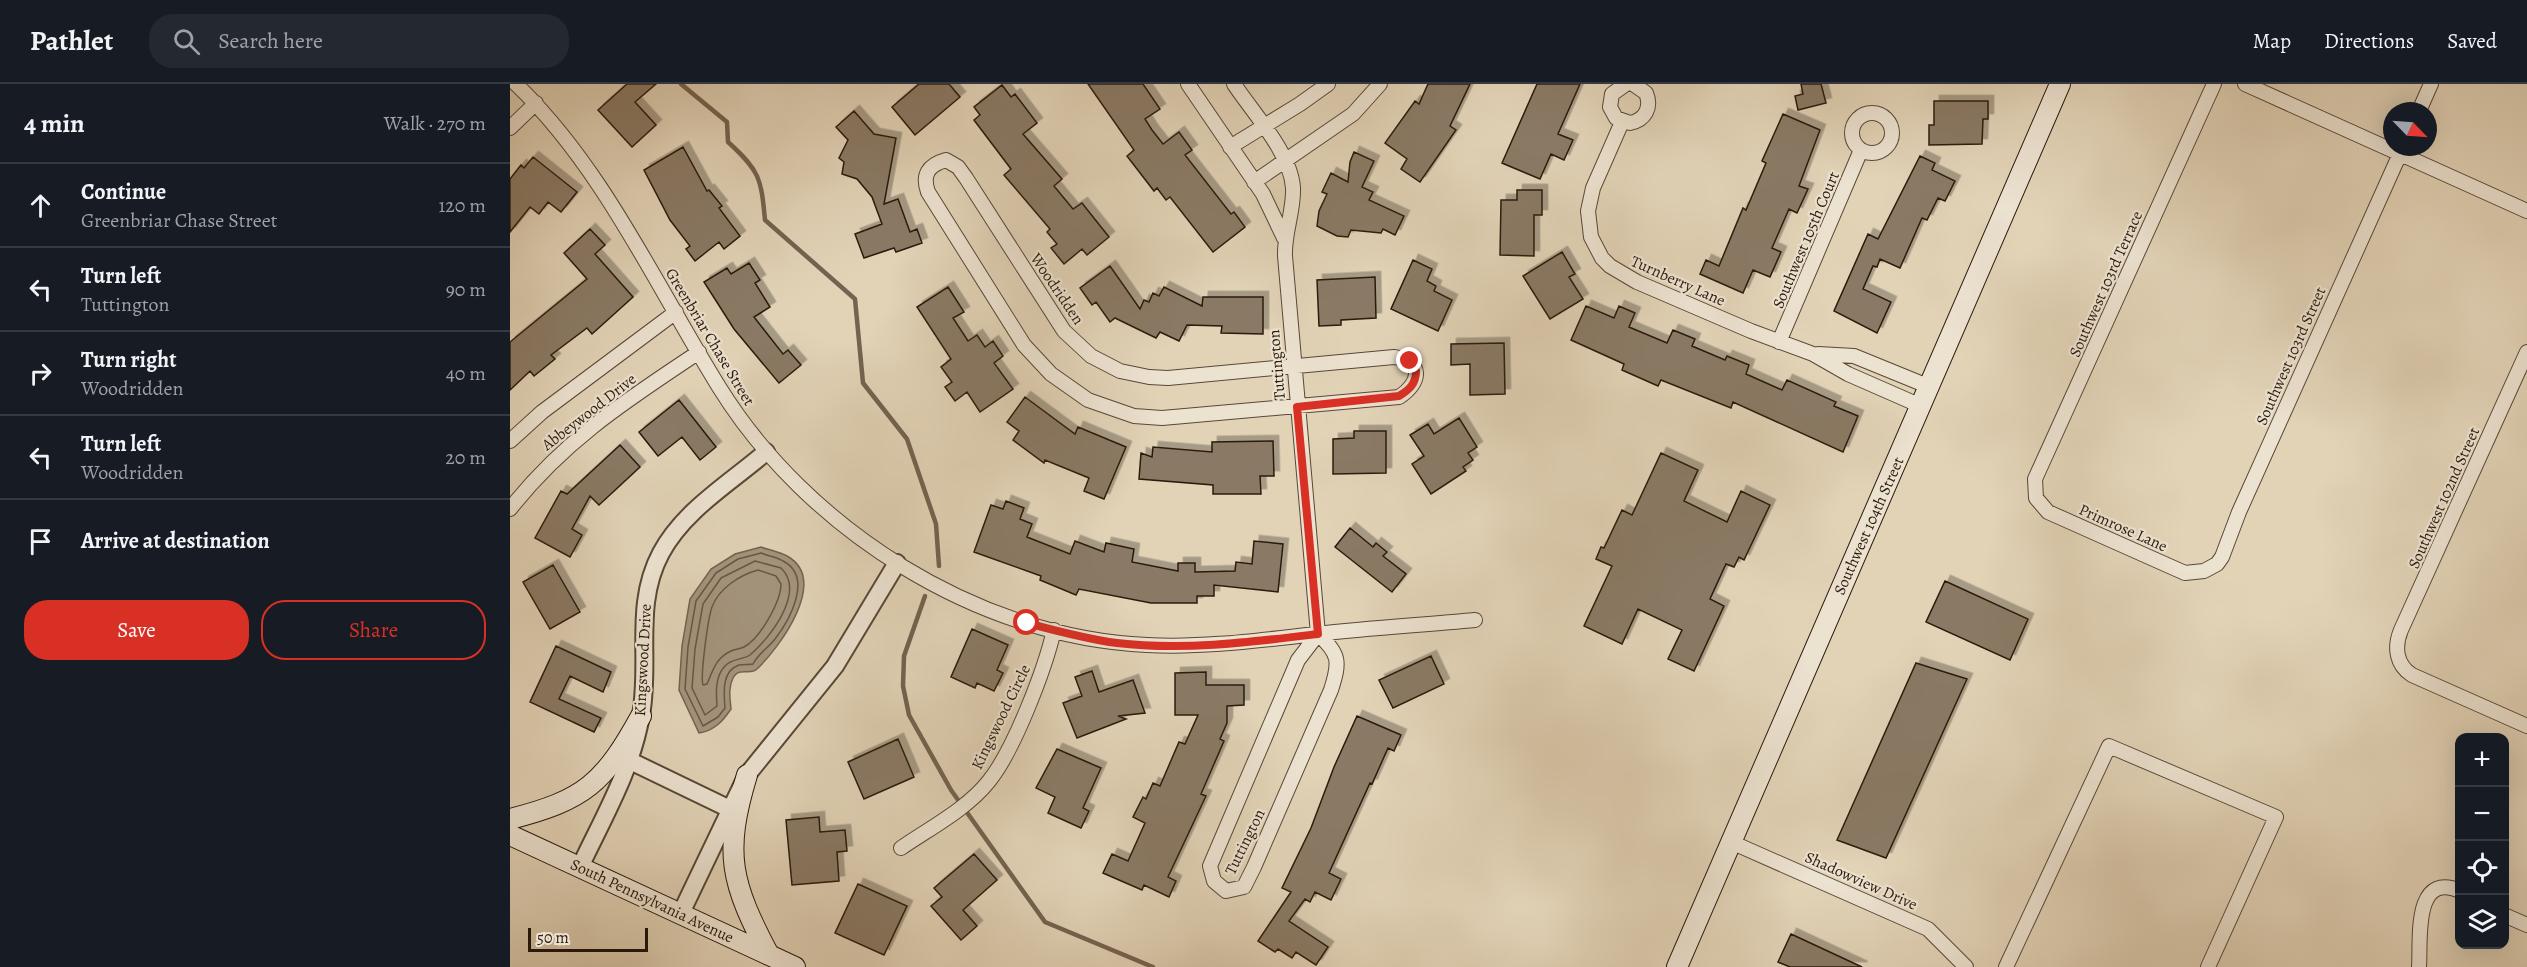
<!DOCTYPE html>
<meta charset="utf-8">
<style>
body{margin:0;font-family:Alegreya,serif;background:#242831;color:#f1f3f6}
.controls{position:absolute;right:18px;bottom:18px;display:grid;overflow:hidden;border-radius:12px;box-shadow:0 6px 24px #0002}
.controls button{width:54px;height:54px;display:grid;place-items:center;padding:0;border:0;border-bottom:2px solid #363941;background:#171b24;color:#f1f3f6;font:30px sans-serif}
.compass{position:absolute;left:1873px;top:18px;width:54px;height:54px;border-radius:50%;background:#171b24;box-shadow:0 6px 24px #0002;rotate:115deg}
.scale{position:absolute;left:18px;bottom:15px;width:120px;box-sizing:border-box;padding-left:6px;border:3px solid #2b1a0c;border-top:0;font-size:16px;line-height:21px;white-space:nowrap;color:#2b1a0c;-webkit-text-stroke:4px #ece2d0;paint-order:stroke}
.stop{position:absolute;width:18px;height:18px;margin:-14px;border:4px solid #d93025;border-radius:50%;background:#fff}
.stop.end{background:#d93025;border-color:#fff;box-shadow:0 2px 6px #0008}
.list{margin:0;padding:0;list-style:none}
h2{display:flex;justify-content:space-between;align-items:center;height:78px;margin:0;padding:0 24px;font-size:26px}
h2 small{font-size:20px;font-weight:400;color:#9ea1a6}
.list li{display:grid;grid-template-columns:39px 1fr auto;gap:18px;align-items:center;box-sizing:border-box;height:84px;padding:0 24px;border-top:2px solid #363941}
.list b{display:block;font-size:22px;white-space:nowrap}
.list p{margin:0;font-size:20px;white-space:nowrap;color:#9ea1a6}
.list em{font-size:20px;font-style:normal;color:#9ea1a6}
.actions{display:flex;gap:12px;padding:18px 24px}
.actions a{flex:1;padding:14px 0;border:2px solid #d93025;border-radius:24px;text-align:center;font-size:21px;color:#d93025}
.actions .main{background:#d93025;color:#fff}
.icon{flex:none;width:33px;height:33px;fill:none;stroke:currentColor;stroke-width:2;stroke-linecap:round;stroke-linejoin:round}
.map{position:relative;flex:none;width:2017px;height:883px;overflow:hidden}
header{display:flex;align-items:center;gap:36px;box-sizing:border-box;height:84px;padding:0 30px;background:#171b24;border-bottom:2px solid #363941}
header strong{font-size:28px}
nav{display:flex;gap:33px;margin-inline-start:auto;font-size:21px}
.search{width:420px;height:54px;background:#242831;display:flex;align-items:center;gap:15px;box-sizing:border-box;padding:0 21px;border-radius:24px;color:#9ea1a6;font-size:22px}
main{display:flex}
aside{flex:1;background:#171b24}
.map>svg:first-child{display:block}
.water{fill:#a4947d;stroke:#746350;stroke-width:1.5}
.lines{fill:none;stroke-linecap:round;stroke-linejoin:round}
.shore{stroke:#685744;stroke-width:1.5}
.stream{stroke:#746350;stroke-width:4.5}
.building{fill:#8a7a65;stroke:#2b1a0c;stroke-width:1.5;filter:url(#shadow)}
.minor-casing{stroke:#594837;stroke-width:16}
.tertiary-casing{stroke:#594837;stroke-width:20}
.secondary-casing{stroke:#2b1a0c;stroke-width:22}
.minor{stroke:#ece2d0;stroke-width:14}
.tertiary{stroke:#ece2d0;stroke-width:16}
.secondary{stroke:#ece2d0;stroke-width:20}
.route{stroke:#d93025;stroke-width:8}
.labels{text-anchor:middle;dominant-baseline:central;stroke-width:4.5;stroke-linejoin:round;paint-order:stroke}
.street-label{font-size:16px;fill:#2b1a0c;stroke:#ece2d0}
</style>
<header>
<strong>Pathlet</strong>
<div class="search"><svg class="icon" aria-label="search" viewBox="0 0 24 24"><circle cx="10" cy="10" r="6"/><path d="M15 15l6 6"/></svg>Search here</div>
<nav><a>Map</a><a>Directions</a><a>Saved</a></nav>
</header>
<main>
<aside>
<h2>4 min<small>Walk · 270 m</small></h2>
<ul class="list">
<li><svg class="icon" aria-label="ahead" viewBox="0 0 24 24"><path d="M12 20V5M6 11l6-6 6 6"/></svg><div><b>Continue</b><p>Greenbriar Chase Street</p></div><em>120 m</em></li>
<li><svg class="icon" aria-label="left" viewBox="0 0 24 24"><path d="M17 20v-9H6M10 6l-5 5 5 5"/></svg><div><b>Turn left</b><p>Tuttington</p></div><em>90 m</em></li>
<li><svg class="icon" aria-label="right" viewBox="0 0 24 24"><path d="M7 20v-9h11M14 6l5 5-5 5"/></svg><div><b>Turn right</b><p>Woodridden</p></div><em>40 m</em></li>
<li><svg class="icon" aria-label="left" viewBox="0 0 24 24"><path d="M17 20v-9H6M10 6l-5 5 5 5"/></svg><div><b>Turn left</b><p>Woodridden</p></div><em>20 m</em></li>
<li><svg class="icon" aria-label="arrive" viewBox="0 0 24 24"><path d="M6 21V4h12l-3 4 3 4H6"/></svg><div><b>Arrive at destination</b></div></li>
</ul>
<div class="actions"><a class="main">Save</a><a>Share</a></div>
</aside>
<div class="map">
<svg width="2017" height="883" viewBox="0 0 2017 883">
<defs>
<filter id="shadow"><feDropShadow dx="5.5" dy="-5.5" stdDeviation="0" flood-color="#0004"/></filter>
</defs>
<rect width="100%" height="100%" fill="#e2d3b7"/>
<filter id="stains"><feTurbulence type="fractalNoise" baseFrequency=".00333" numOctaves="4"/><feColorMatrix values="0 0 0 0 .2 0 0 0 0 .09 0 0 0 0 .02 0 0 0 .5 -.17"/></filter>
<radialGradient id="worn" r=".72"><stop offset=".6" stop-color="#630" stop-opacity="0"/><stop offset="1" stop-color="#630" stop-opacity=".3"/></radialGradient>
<path class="water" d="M251 463C259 466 270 468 277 472 320 496 269 564 247 585 240 592 229 582 223 594 218 604 220 614 221 625 213 637 204 647 189 649L169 606 172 562 180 515 201 485 225 470Z"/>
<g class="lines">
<path class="shore" d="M251 469C258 472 267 473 273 477 304 493 279 537 265 555 258 564 248 570 243 580 239 581 233 580 229 581 211 587 214 610 215 624L208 633 193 642 175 605 178 563 186 517 206 489 228 475Z
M245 477 271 484C296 508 260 554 240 571 233 576 222 574 215 582 205 592 206 609 207 622L195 631 182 604 185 565 193 520 211 494Z
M248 486 266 492 271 500C271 517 250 555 234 563 230 565 225 565 221 567 206 574 203 586 197 600L193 601C190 593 198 534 202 523 209 504 230 491 248 486Z"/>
<path class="stream" d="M171 0 217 38 218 58C250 87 251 94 255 136L345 215 353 299 397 355 426 440 429 482
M415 512 394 572 393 602 399 631 441 706 535 838 643 883"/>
</g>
<path class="building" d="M117 0H146L125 18 146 41 122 63 88 26Z
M409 0H439L450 13 405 51 382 23Z
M578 0H633L650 25 635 35 642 46 653 60 669 48 682 66 675 71 721 130 724 128 735 143 703 168 660 113 656 116 647 104 644 107 617 72 624 66Z
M918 0H960L940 42 946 46 910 98 891 85 897 75 875 59 905 17 909 20Z
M1027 0H1070L1048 50 1063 56 1054 76 1041 70 1030 95 992 79Z
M1291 0H1311L1316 19 1288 26 1285 12 1293 10Z
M492 1 501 13 505 10 527 39 513 50 552 95 544 102 563 125 572 119 599 153 577 171 572 165 554 180 541 164 547 160 537 148 540 145 494 91 501 85 464 36 470 31 464 23Z
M1424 17H1478V35H1473L1472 60 1419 61V41H1424Z
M344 27 364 50 386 54 374 120 388 115 400 148 407 145 412 159 386 168 384 164 354 174 345 150 372 140 362 113 347 95 332 90 334 78 329 74 338 56 326 43Z
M1273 30 1310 46 1289 102 1298 105 1287 129 1279 125 1262 164 1271 168 1260 193 1243 186 1233 209 1190 190 1196 176 1209 182 1233 124 1236 126 1256 79 1252 77Z
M173 63 197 107 199 106 212 122 209 124 230 152 214 165 209 158 185 177 176 165 180 162 160 136 134 86Z
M844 68 864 77 852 103 863 108 859 116 894 132 885 151 873 145 871 149 841 146 838 153 827 152 807 142 809 127 817 110 812 108 821 89 838 98 840 78Z
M1410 72 1425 79 1422 86 1445 97 1435 117 1428 114 1417 136 1412 134 1390 184 1370 175 1367 183 1363 182 1353 205 1381 218 1367 249 1324 227 1358 150 1368 155Z
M23 73 67 108 51 128 38 118 29 130 20 123 0 148V95L11 81 14 84Z
M1007 106H1032V131H1024V172L990 171 991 116H1007Z
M80 145 95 161 85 170 123 213 82 250 77 244 41 271 45 275 24 292 20 287 0 306V258L77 195 54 169Z
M1052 168 1065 190 1059 193 1073 215 1040 235 1013 192Z
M903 176 922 185 917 197 926 202 924 207 942 216 928 247 881 225Z
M239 179 250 196 245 199 260 223 244 233 273 270 278 266 291 281 269 299 224 245 194 198 217 184 221 190Z
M600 182 630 225 634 216 639 218 643 209 649 212 654 203 692 222 693 213H753V250L711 249 712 242 677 241 669 257 650 248 646 254 605 234 600 238 586 218 582 221 570 204Z
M865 193 866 234 831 236V241L809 242 807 196Z
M438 203 454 228 443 234 458 257 467 251 475 263 483 257 493 272 484 279 503 305 470 328 457 308 445 317 435 303 442 298 431 283 441 275 407 223Z
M1076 222 1104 234 1109 222 1125 229 1119 243 1157 259 1163 246 1185 255 1182 262 1215 276 1217 272 1239 281 1236 290 1272 306 1277 296 1326 318 1324 322 1348 332 1333 368 1223 318 1221 324 1151 296 1148 302 1112 286 1114 280 1061 256Z
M994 259 995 310 960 311V280L941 281V260Z
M515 313 565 350 568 343 616 363 594 415 574 407 579 394 535 376 534 379 503 356 509 347 497 338Z
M169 316 206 363 190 376 172 353 148 372 129 348Z
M949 334 967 363 958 369 963 376 953 383 956 387 921 410 902 380 914 372 900 351 918 340 924 350Z
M844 347H876V389L823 390V355L844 354Z
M763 357 764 392H750L751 410H703V401L629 395 631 369 642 373 643 363 702 368V358Z
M110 361 130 383 89 421 80 412 62 445 72 451 60 473 25 454 51 407 57 410Z
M1151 369 1188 386 1174 417 1217 438 1231 407 1260 421 1234 476 1229 473 1224 483 1216 480 1200 515 1214 522 1184 587 1158 575 1172 546 1128 525 1112 560 1074 542 1102 482 1086 475 1091 463 1094 464 1112 426 1122 431Z
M496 417 514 424 510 435 522 440 517 453 560 470 565 457 594 468 596 459 624 465 622 478 668 487V479H685V488L725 487 726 478 742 480 744 457 773 460 768 508 704 501V512H687V519H641L569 505 566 511 530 496 531 492 464 468 481 421 493 425Z
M840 444 863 463 866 459 877 468 873 472 896 490 882 508 825 463Z
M43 481 70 528 40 545 13 498Z
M1435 497 1518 535 1500 576 1416 538Z
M462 545 498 561 487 586 493 589 484 607 467 599 465 604 441 593Z
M46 562 101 588 93 608 60 592 49 615 91 634 84 648 20 618Z
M921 572 934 600 883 624 869 596Z
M1406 579 1457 595 1376 774 1327 756Z
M582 587 589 608 623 596 635 629 608 632 616 635 567 654 553 619 572 612 565 593Z
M696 588V601H734V621L717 622V639L710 655 714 657 691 710 696 712 658 793 666 797 659 813 634 801 632 806 593 789 602 770 618 777 635 739 623 733 633 713 636 715 643 699 650 702 669 658 675 660 688 631H665V589Z
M847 632 891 651 884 667 878 664 862 700 860 699 819 789 831 795 821 816 805 808 800 818 795 815 779 837 818 863 806 881 786 868 782 874 768 865 765 868 748 857 781 808 772 804 801 744 824 683Z
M388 655 404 693 354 715 338 678Z
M547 665 591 684 573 724 579 727 571 744 538 729 545 713 526 704Z
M309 733 310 748 335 746 337 767 327 768 329 797 282 801 276 736Z
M464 770 487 796 453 826 467 842 451 856 421 822 432 813 424 804Z
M348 800 397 822 374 871 325 849Z
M1281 850 1352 883H1280L1268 878Z"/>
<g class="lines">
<g class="minor-casing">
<path id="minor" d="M6 0C94 85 145 200 209 303 297 445 468 554 637 561 694 564 751 556 807 550 860 544 912 541 965 536
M678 0 753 110 774 154
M724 0C743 29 781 69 783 104 784 127 774 149 775 172L808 550C830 570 830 578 821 606L744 783 734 803 716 807 704 797 700 782 788 576 808 550
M1116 0 1102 10 1100 23 1106 34 1120 39C1135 36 1142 24 1136 9L1123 0
M1704 0 1525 395 1526 414 1538 428 1675 489 1694 487 1707 480 1712 473 1729 428 1893 63
M1735 0 2017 127
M1909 27 1921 0
M1342 49a20 20 0 1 1 40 0a20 20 0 1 1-40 0Z
M1112 38 1083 104 1078 127 1081 153 1092 174 1100 182 1127 198 1241 247 1303 270 1338 290 1411 322
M0 44 26 19
M720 63 790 20 818 0
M436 76 448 83 456 94 554 247 581 272 610 287 639 293 658 294 884 273C914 277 911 299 889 313L652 334 624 332 578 316 541 290 514 261 418 108C412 91 418 81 436 76Z
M744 98 843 30 870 0
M1269 258 1351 66
M2017 268 1891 546C1884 563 1886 581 1902 591L2017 642
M1308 270 1344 272 1420 303
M0 357 32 328 166 228
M0 425C54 356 117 316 189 268
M1221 758 1418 845 1456 883
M391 764C420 744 457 725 479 697 504 666 535 585 544 546
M1994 831 2017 841
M1496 883 1599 662 1766 733 1698 883
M1909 883C1911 859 1902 786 1950 807"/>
</g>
<g class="tertiary-casing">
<path id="tertiary" d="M110 672 226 728
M70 783C93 734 122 685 131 631 141 576 123 521 151 469 174 426 220 399 256 368
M171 829 237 691 325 582 387 479"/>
</g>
<g class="secondary-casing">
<path id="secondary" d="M237 691C213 770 221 799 259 871
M0 735C75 716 94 699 131 632
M0 751 285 883
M1167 883 1550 0"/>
</g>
<use href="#minor" class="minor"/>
<use href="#tertiary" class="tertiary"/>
<use href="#secondary" class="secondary"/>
</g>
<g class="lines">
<path class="route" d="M517 539C547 547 576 555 607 559 673 567 742 558 808 550L787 323 889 312C899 306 906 300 906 287L900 277"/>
</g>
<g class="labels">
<g class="street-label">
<text transform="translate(1296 156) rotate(-67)">Southwest 105th Court</text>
<text transform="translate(1168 197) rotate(24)">Turnberry Lane</text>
<text transform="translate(1596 200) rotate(-66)">Southwest 103rd Terrace</text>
<text transform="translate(547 205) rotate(56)">Woodridden</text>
<text transform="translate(200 253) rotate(59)">Greenbriar Chase Street</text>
<text transform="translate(1781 272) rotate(-66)">Southwest 103rd Street</text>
<text transform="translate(767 281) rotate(-95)">Tuttington</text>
<text transform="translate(79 328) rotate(-38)">Abbeywood Drive</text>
<text transform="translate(1934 414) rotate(-66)">Southwest 102nd Street</text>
<text transform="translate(1359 442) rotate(-66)">Southwest 104th Street</text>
<text transform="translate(1613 444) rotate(24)">Primrose Lane</text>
<text transform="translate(133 576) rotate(-87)">Kingswood Drive</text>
<text transform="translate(491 633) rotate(-64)">Kingswood Circle</text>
<text transform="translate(735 758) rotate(-64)">Tuttington</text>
<text transform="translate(1351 797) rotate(24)">Shadowview Drive</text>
<text transform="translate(142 817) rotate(25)">South Pennsylvania Avenue</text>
</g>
</g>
<rect width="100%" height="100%" filter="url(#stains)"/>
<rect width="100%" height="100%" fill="url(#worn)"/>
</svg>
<div class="controls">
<button>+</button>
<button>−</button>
<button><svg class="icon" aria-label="locate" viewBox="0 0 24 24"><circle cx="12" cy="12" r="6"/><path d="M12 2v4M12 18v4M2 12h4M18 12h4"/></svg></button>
<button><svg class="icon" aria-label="layers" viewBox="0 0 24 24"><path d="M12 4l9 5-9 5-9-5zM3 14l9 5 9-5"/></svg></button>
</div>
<svg class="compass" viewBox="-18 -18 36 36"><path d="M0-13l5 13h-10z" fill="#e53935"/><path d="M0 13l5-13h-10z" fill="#9ea1a6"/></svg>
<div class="scale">50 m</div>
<div class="stop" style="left:517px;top:539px"></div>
<div class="stop end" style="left:900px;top:277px"></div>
</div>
</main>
